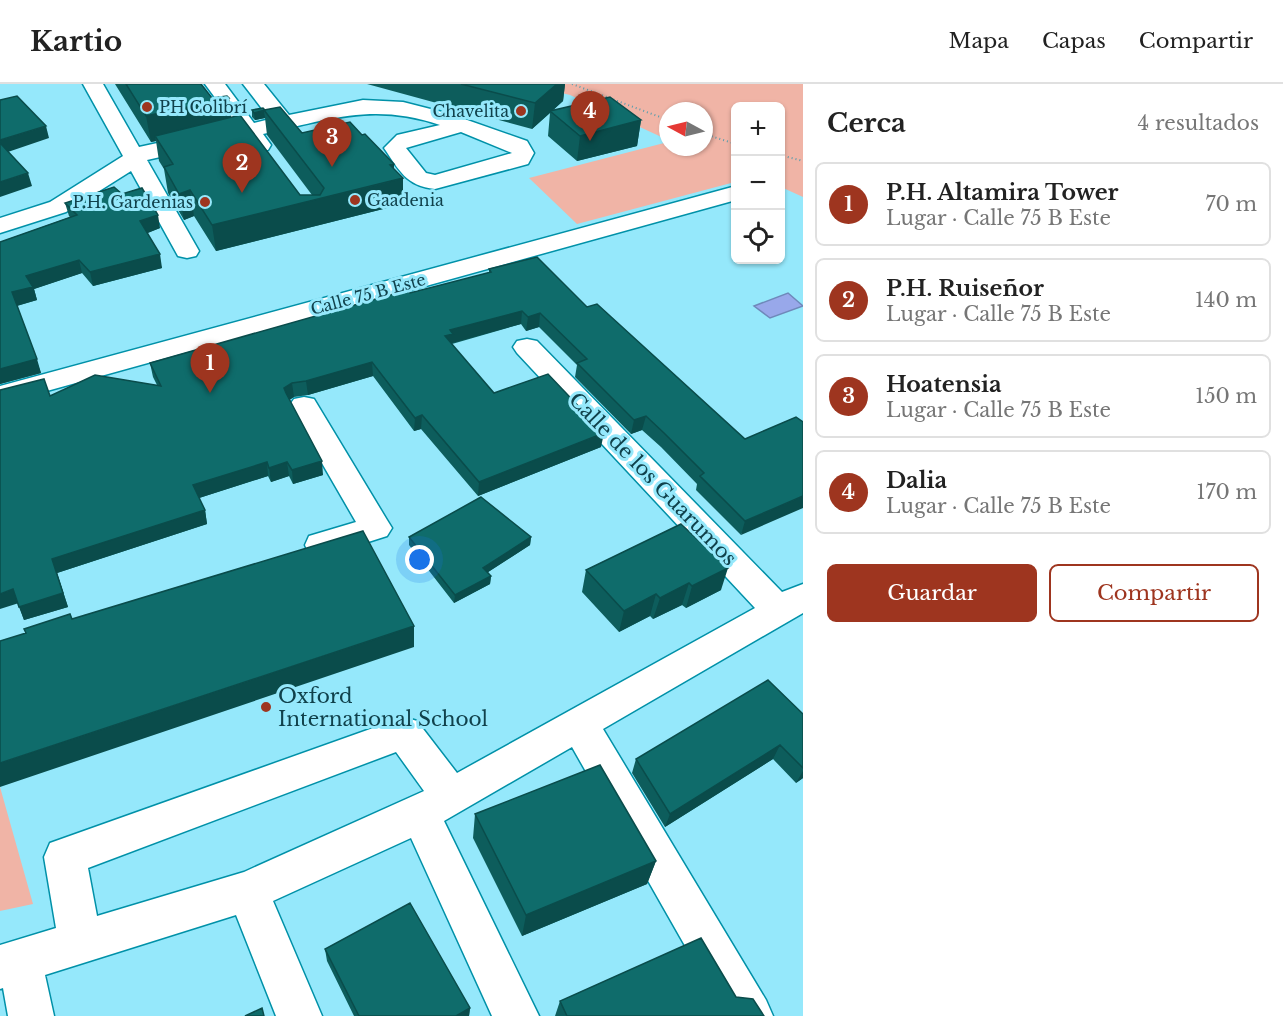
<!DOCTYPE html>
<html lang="es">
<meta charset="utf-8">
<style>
body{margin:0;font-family:"Libre Baskerville",serif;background:#f6f6f6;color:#222}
.controls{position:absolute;right:18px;top:18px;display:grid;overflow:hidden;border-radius:9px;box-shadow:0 2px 4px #0004}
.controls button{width:54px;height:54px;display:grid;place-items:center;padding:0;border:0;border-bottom:2px solid #e0e0e0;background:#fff;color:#222;font:30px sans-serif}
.compass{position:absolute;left:659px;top:18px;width:54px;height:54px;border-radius:50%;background:#fff;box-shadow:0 2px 4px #0004;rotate:277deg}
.you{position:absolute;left:420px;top:476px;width:21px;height:21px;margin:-15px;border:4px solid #fff;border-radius:50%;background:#1a73e8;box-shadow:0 0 0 9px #1a73e833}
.badge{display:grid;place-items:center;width:39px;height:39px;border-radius:50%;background:#9e351f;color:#fff;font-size:20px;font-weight:700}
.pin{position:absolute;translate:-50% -50px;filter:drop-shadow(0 2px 3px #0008)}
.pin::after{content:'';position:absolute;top:32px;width:21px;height:18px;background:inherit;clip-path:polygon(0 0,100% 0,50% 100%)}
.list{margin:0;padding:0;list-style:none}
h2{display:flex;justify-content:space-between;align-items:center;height:78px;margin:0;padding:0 24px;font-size:26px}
h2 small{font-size:20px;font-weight:400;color:#767676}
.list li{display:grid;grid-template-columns:39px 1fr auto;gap:18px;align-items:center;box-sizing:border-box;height:84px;margin:0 12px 12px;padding:0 12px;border:2px solid #e0e0e0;border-radius:9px}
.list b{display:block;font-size:22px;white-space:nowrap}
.list p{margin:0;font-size:20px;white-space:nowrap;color:#767676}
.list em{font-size:20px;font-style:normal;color:#767676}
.actions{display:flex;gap:12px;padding:18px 24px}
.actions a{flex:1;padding:14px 0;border:2px solid #9e351f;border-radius:9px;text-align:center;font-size:21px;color:#9e351f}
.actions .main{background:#9e351f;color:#fff}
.icon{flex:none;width:33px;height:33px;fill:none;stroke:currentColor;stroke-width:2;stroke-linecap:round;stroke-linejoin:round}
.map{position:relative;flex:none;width:803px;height:932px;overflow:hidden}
header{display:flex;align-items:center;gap:36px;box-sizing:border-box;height:84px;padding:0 30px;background:#fff;border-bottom:2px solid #e0e0e0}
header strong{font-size:28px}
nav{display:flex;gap:33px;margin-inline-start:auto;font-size:21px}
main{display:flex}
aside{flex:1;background:#fff}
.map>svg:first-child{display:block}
.green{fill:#f0b4a6}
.water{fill:#98a8ea;stroke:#6f89ba;stroke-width:1.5}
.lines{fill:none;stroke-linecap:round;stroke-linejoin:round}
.minor-casing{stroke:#0091a8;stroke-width:3}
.path{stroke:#5a9dac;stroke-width:2;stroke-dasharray:1 3;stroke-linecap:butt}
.minor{fill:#fff;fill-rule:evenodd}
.wall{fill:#0d5d5c}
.shaded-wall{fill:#0a4c4b}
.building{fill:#0f6c6b;stroke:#0a4c4b;stroke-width:1.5}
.poi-dot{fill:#9e351f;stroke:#95e8fb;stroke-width:2}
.labels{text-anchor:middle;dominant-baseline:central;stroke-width:6;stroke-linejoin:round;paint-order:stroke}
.far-poi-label{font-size:16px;fill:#10414b;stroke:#95e8fb;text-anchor:start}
.far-street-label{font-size:16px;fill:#10414b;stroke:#95e8fb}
.street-label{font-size:20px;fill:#10414b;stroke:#95e8fb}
.poi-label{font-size:20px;fill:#10414b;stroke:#95e8fb;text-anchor:start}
</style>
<header>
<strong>Kartio</strong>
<nav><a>Mapa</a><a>Capas</a><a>Compartir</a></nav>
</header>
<main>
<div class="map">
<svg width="803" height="932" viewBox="0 0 803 932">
<rect width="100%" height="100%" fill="#95e8fb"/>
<path class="green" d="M525 0H803V113L781 103 780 22H736L735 98 577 140 529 94 668 58V63H704V27H668V56L570 11Z
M0 703 33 820 0 827Z"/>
<path class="water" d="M788 209 803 222 770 234 754 222Z"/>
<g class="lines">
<g class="minor-casing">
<path id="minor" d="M83 0H103L139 63 236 42 205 0H225L254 39 270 35 243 0H264L289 31 363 16 403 18 450 30 527 57 534 69 528 80 435 105C406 102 399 86 384 64L397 51 440 41C373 18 328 36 263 50L271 61 268 66H252L244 54 147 76 199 167 196 172 187 174 178 172 131 87 66 128 0 149V134L50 118 123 72ZM461 48 512 69 435 91 426 89 406 64Z
M736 102V116L0 320V302Z
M527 255 537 257 782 508 803 500V529L603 645 766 916 773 932H725L572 663 444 737 539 932H492L411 754 273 817 322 932H276L236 831 45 891 54 932H8L3 904 0 905V861L56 844 44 773 50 759 404 633 417 637 457 689 755 524 517 269 513 263 517 257ZM396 668 424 707 244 788 97 832 88 784Z
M304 313 314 315 387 436 392 444 387 452 321 473 309 470 305 461 309 452 356 438 289 322 294 315Z"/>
</g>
<path class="path" d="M572 0 668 36
M704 50 736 60
M780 71 803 77"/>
<use href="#minor" class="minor"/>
</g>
<path class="wall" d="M115 0H201L212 14H229L231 34 300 111H312L267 51 265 34 255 36 252 33V26H265L302 49 362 51 394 80V85L403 94V120L216 167 194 132 184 136 168 109 164 85 159 77 156 57 151 58Z
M367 0H565L563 17 552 27 641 36 637 62 577 77 548 52 550 29 532 45Z
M65 119 160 144 147 149 162 184 93 202 82 189 34 205 37 216 17 222 41 289 0 300V158L70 133 69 132Z
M489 185 587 223 745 355 796 333 741 451 696 406 697 400 661 363 642 346 631 350 575 293 577 281 539 243 526 247 521 240 452 260V261L494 309 601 363 478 412 421 345 414 347 373 292 308 311 294 313 289 316 323 391 293 400 289 392 271 398 268 392 199 414 205 426 207 440 57 489 68 523 24 536 18 519 50 312 157 301 153 293 150 279 489 189Z
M681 440 721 506 686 524 682 521 653 535 650 532 619 548 582 508 586 486Z
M409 453H531L530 461 488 488 491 492 490 500 454 519 409 461Z
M803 630V694L796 699 773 675 665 743 632 689 636 675Z
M475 730 656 777 647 800 522 852 473 754Z
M325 865 470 924 469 932H354L327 877Z
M736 913 764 932H555L560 917Z"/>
<path class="shaded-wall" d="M557 0H565L563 17 532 45 535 19Z
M229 14 232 41 155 52 156 57 151 58 146 32Z
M264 27 265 34 255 36 254 29Z
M641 36 637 62 577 77 580 52Z
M46 42 49 54 2 70 0 64V56Z
M394 80V97L403 94V120L216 167 212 141 390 98V81Z
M28 89 32 102 0 113V98Z
M190 106 194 132 184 136 179 110Z
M158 131 160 144 143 151 140 137Z
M160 170 162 184 93 202 90 188Z
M79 176 82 189 34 205 37 216 16 222 12 208 26 192Z
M522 227 521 240 452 259V263L445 252 450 246Z
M540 229 539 243 526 247 528 233Z
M37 275 41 289 0 300V285Z
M372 278 373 292 308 311 306 297Z
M292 299 294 313 286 318 284 304Z
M422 331 421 345 414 347 415 334Z
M646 332 642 346 631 350 634 336Z
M604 349 601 363 478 412 479 398Z
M322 377 323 391 293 400 292 386Z
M267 378 268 392 196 415 193 401Z
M287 378 289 392 271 398 269 384Z
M803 412V424L741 451 745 437Z
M205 426 207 440 57 489 68 523 24 536 19 523 52 475Z
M531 453 530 461 482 492 483 484Z
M728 484 721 506 686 524 692 502Z
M491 492 490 500 454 519 455 511Z
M689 499 682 521 653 535 660 514Z
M13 505 19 519 0 525V510Z
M656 510 650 532 619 548 624 527Z
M414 542V563L0 703V679Z
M780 661 773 675 665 743 670 730Z
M803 687V694L796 699Z
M656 777 647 800 522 852 526 831Z
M470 924 469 932H456Z"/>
<path class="building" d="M126 0H201L212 14 227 12 229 14 146 32Z
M461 0H557L535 19Z
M17 12 46 42 0 56V16Z
M610 13 641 36 580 52 550 27Z
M280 23 302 49 350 38 362 51 365 50 394 80 390 81 403 94 212 141 190 106 179 110 164 83 173 80 155 52 240 31 300 111H320L324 104 264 26Z
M263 24 265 26 254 29 252 26Z
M0 59 28 89 0 98Z
M114 103 122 110 142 104 158 131 140 137 160 170 90 188 79 176 26 192 33 203 12 208 37 275 0 285V158L77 131 65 119Z
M537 173 587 223 597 220 745 355 796 333 803 338V412L745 437 700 392 704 389 664 349 646 332 634 336 577 279 587 275 540 229 528 233 522 227 450 246 453 250 445 252 494 309 548 290 604 349 479 398 422 331 415 334 372 278 306 297 292 299 284 304 286 309 322 377 292 386 287 378 269 384 267 378 193 401 205 426 52 475 63 509 19 523 13 505 0 510V306L44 295 50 312 95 291 161 302 150 279 407 206 410 209 491 188 489 185Z
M481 413 531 453 483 484 491 492 455 511 409 453Z
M681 440 728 484 692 502 689 499 660 514 656 510 624 527 586 486Z
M363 447 414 542 0 679V557L26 549 24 545 70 530 72 535Z
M768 596 803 630V684L780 661 670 730 636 675Z
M600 681 656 777 526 831 475 730Z
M410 819 470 924 456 932H359L325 865Z
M701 854 736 913 753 915 764 932H567L560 917Z
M262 924 264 932H245Z"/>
<g class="poi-dot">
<circle cx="147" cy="23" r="6"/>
<circle cx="521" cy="27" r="6"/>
<circle cx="355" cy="116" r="6"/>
<circle cx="205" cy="118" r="6"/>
<circle cx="266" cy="623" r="6"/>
</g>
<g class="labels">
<g class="far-poi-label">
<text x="159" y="23">PH Colibrí</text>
<text x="509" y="27" text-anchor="end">Chavelita</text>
<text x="367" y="116">Gaadenia</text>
<text x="193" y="118" text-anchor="end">P.H. Gardenias</text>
</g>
<g class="far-street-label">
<text transform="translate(368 210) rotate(-15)">Calle 75 B Este</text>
</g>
<g class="street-label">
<text transform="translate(653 395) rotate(46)">Calle de los Guarumos</text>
</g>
<g class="poi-label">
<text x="278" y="612">Oxford<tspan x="278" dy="23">International School</tspan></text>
</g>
</g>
</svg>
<div class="controls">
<button>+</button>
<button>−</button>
<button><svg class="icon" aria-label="locate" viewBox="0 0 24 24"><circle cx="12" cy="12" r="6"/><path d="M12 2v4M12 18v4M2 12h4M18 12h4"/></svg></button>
</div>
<svg class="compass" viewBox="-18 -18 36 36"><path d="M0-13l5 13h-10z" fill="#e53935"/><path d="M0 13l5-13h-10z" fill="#767676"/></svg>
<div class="you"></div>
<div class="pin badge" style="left:210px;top:309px">1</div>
<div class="pin badge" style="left:242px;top:109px">2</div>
<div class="pin badge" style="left:332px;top:83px">3</div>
<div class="pin badge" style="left:590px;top:57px">4</div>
</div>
<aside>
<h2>Cerca<small>4 resultados</small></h2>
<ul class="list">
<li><span class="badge">1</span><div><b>P.H. Altamira Tower</b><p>Lugar · Calle 75 B Este</p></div><em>70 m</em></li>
<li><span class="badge">2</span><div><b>P.H. Ruiseñor</b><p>Lugar · Calle 75 B Este</p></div><em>140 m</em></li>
<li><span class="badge">3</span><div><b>Hoatensia</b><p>Lugar · Calle 75 B Este</p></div><em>150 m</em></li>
<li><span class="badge">4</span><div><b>Dalia</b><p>Lugar · Calle 75 B Este</p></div><em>170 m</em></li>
</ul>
<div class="actions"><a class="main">Guardar</a><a>Compartir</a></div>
</aside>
</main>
